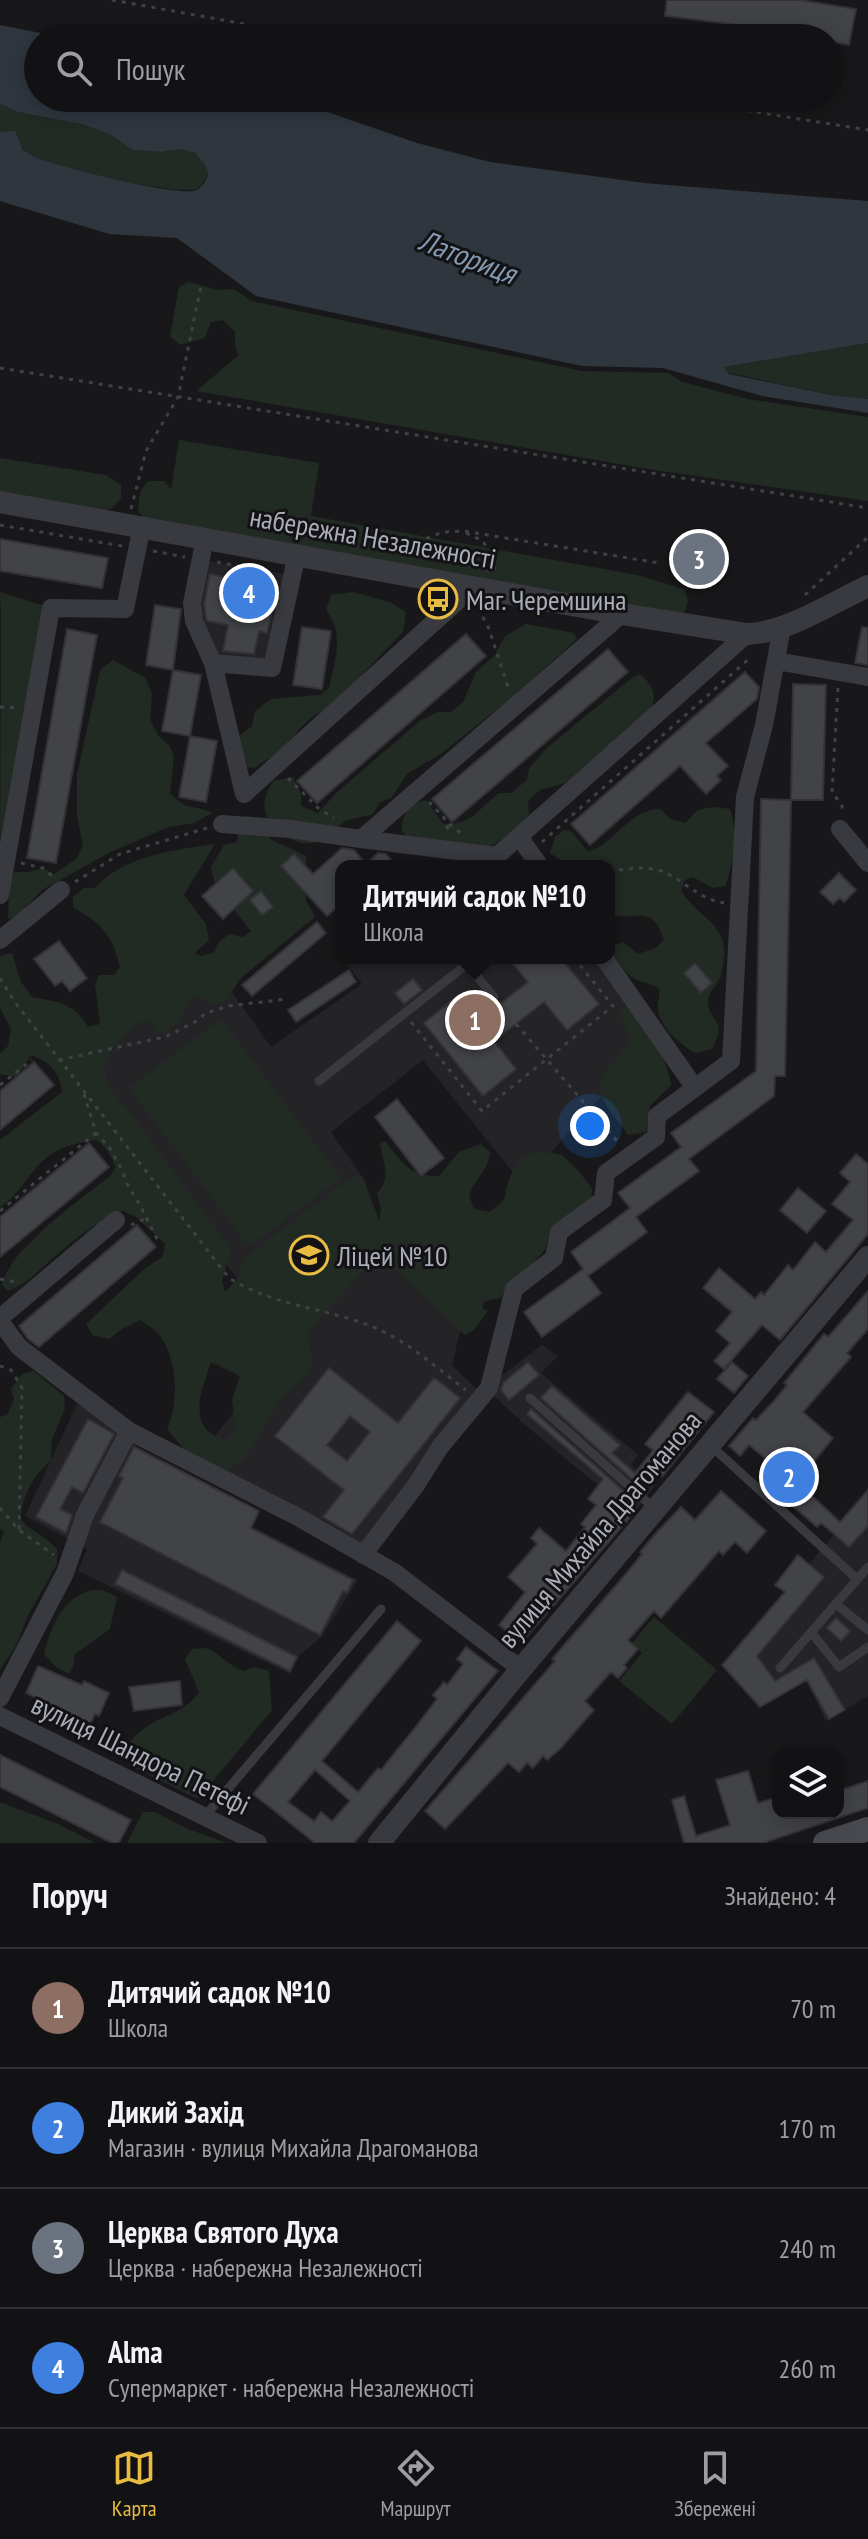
<!DOCTYPE html>
<html lang="uk">
<meta charset="utf-8">
<style>
body{margin:0;font-family:"PT Sans Narrow",sans-serif;background:#1f2022;color:#f1f3f6}
.controls{position:absolute;right:24px;bottom:24px;display:grid;overflow:hidden;border-radius:16px;box-shadow:0 4px 20px #0003}
.controls button{width:72px;height:72px;display:grid;place-items:center;padding:0;border:0;border-bottom:2px solid #313234;background:#121214;color:#f1f3f6;font:40px sans-serif}
.you{position:absolute;left:590px;top:1126px;width:28px;height:28px;margin:-20px;border:6px solid #fff;border-radius:50%;background:#1a73e8;box-shadow:0 0 0 12px #1a73e833}
.badge{display:grid;place-items:center;width:52px;height:52px;border-radius:50%;background:#e8bc42;color:#fff;font-size:26px;font-weight:700}
.pin{position:absolute;translate:-50% -50%;border:4px solid #fff;box-shadow:0 2px 8px #0006}
.popup{position:absolute;left:335px;top:860px;width:280px;height:104px;box-sizing:border-box;display:grid;place-content:center;border-radius:16px;background:#121214;filter:drop-shadow(0 2px 6px #0005);font-size:26px;white-space:nowrap;color:#9c9ea0}
.popup b{font-size:30px;color:#f1f3f6}
.popup::after{content:'';position:absolute;left:50%;top:100%;margin-left:-16px;border:16px solid transparent;border-top-color:#121214}
.list{margin:0;padding:0;list-style:none}
h2{display:flex;justify-content:space-between;align-items:center;height:104px;margin:0;padding:0 32px;font-size:34px}
h2 small{font-size:26px;font-weight:400;color:#9c9ea0}
.list li{display:grid;grid-template-columns:52px 1fr auto;gap:24px;align-items:center;box-sizing:border-box;height:120px;padding:0 32px;border-top:2px solid #313234}
.list b{display:block;font-size:30px;white-space:nowrap}
.list p{margin:0;font-size:26px;white-space:nowrap;color:#9c9ea0}
.list em{font-size:26px;font-style:normal;color:#9c9ea0}
.icon{flex:none;width:44px;height:44px;fill:none;stroke:currentColor;stroke-width:2;stroke-linecap:round;stroke-linejoin:round}
.map{position:relative;flex:none;width:868px;height:1843px;overflow:hidden}
.search{position:absolute;background:#121214;box-shadow:0 4px 20px #0003;left:24px;right:24px;top:24px;height:88px;display:flex;align-items:center;gap:20px;box-sizing:border-box;padding:0 28px;border-radius:44px;color:#9c9ea0;font-size:30px}
.sheet{height:584px;background:#121214}
nav{display:flex;justify-content:space-around;align-items:center;box-sizing:border-box;height:112px;border-top:2px solid #313234;background:#121214;font-size:22px;color:#9c9ea0}
nav a{display:grid;justify-items:center;gap:4px}
nav .on{color:#e8bc42}
.map>svg:first-child{display:block}
.built{fill:#242427}
.green{fill:#222a24;fill-rule:evenodd}
.water{fill:#2f363e}
.building{fill:#424347;stroke:#333236;stroke-width:2;fill-rule:evenodd}
.lines{fill:none;stroke-linecap:round;stroke-linejoin:round}
.path{stroke:#3f4146;stroke-width:3;stroke-dasharray:4 6;stroke-linecap:butt}
.service{stroke:#393a3f;stroke-width:9}
.minor{stroke:#393a3f;stroke-width:18}
.tertiary{stroke:#393a3f;stroke-width:22}
.secondary{stroke:#47494f;stroke-width:24}
.labels{text-anchor:middle;dominant-baseline:central;stroke-width:6;stroke-linejoin:round;paint-order:stroke}
.street-label{font-size:28px;fill:#abaeb9;stroke:#131315}
.poi-label{font-size:28px;fill:#abaeb9;stroke:#131315;text-anchor:start}
.water-label{font-size:30px;font-style:italic;fill:#8599b2;stroke:#131315}
</style>
<div class="map">
<svg width="868" height="1843" viewBox="0 0 868 1843">
<rect width="100%" height="100%" fill="#18181a"/>
<path class="built" d="M201 560 292 575 272 668 213 663 192 603Z
M342 958H596L654 1038 522 1184 423 1060 331 1132 365 1181 387 1244 464 1315 452 1365 480 1392 357 1548 197 1459 256 1384 178 1346 237 1279 77 1054 219 974 271 1047 362 984Z
M542 1345 558 1356 541 1373 638 1455 631 1465 655 1486 633 1514 525 1425 486 1388Z
M77 1404 123 1429 137 1447 177 1468 169 1485 358 1580 321 1637 299 1656 290 1674 78 1571 87 1549 25 1516Z
M868 1495V1696L826 1721 806 1681 760 1707 722 1665Z"/>
<path class="green" d="M0 104 18 112 81 124 109 134 133 150 161 152 179 149 195 153 206 166 208 175 198 189C175 195 56 169 32 157 22 151 19 142 15 132H0Z
M188 282 218 290 234 289 252 301 582 371 668 373 682 382 748 399 868 417V501L648 469 196 391 239 355 235 346V332L223 320 211 322 205 338 180 345 170 336 179 287Z
M868 343V399L831 395 729 373 724 367Z
M179 440 319 463 311 516 637 575 684 589 688 600 684 614 150 528 138 510 140 492 148 481H165L171 490Z
M0 458 106 475 121 485V498L112 508 88 517 0 502Z
M0 592 51 608 0 895 1 618Z
M353 592 390 602 406 612 403 632 329 709C306 715 298 734 281 750 274 757 263 760 255 768L246 767 238 737 252 726 255 711 271 699 320 695 329 688C335 659 345 634 326 610L331 595Z
M526 624 574 633 577 639 514 696 442 753 407 774 391 798 380 802 373 814C365 817 351 818 344 822 335 828 328 837 319 841 300 849 281 835 270 821 260 808 265 794 273 781L293 777 301 794V806L318 813 336 793 421 720 438 712H451L463 702 476 672 494 656 505 636Z
M113 660 145 678 152 693 150 719 158 735 169 745 174 756 170 794 184 805 213 812 195 823 168 827 109 853 42 890 17 916 8 919 9 887 14 872H29L43 868 54 874 76 859 83 845 77 816V775L100 670Z
M640 674C653 686 656 692 652 709L565 783 540 790 528 801 529 815C519 826 508 836 495 844 480 853 426 839 407 836L402 831C402 814 408 803 426 800L443 824C475 824 476 810 499 793H511L527 780 529 768 547 748 633 677Z
M713 807 730 809C738 831 734 865 725 886L713 888 693 877 685 880 681 891C706 926 734 924 721 975 718 984 707 993 708 1003 710 1023 728 1019 712 1049L695 1053C681 1045 658 1026 658 1008 658 1001 660 995 659 988 631 976 633 983 613 955L615 945 623 942 638 954 656 948 664 939C649 899 634 925 609 913V866H570L550 853 555 837 564 830 571 831 588 852C616 843 629 809 660 809L671 819 685 823 698 810Z
M248 816 256 818 270 839 306 856V900L315 917 241 978 227 999 214 1005 195 995C179 1011 187 1026 158 1033L152 1024 144 1019C109 1043 87 1073 126 1107L231 1249 222 1281 225 1292 237 1279 244 1258 349 1179 361 1175 379 1220 381 1210 377 1193C392 1177 383 1163 380 1143L385 1141C403 1163 408 1176 439 1176L459 1152 480 1144 490 1152C489 1169 475 1179 469 1195L474 1209 490 1212 504 1200C507 1178 518 1150 545 1152 551 1153 558 1153 563 1156 574 1165 584 1177 592 1189L591 1200 552 1228 545 1250 500 1298 485 1301 482 1308 488 1311 473 1331 464 1335 391 1264 381 1250 307 1334 312 1361 309 1374 281 1398 246 1458 225 1471 183 1448 167 1429C179 1401 178 1361 160 1336 155 1329 147 1325 140 1320L122 1329 109 1339 92 1335 86 1324 143 1270 163 1256 165 1244 135 1216 122 1211C100 1220 77 1237 59 1253 40 1268 31 1282 8 1291L2 1285C10 1248 80 1200 110 1176L116 1167 107 1150 97 1140C82 1142 61 1146 49 1156 29 1170 21 1194 0 1207V1140L62 1092C60 1073 50 1061 31 1055L17 1077 0 1074V1054L8 1046 11 1029 0 1008V956L12 953 21 982 32 997C59 1002 74 1003 88 1027L100 1024 95 984 99 975H114L120 967C111 932 103 926 73 907V897L84 888H95C124 855 175 850 215 844L184 895 206 924 209 940 195 953 200 956 213 953 219 942 229 934 243 937 251 931 234 910 236 907 215 884 211 867 224 845 237 842 239 819ZM211 1362 240 1376 232 1400 236 1430 226 1440C221 1438 212 1435 208 1431 190 1413 205 1382 211 1362Z
M628 1003C646 1029 667 1053 671 1085L650 1106 646 1132 628 1135C614 1112 585 1093 610 1065 618 1056 624 1052 630 1040L621 1014Z
M221 1019 341 1178 249 1247 129 1088Z
M34 1371 64 1396 65 1409 52 1439 51 1461C31 1477 25 1493 20 1518 31 1533 43 1533 57 1549V1564L28 1615 17 1644 0 1670V1543L4 1532 0 1529V1417L7 1415 14 1400 11 1389 22 1374Z
M91 1590H103L117 1597 110 1629 74 1655V1665L69 1674 55 1666 44 1654C51 1626 62 1599 91 1590Z
M654 1617 717 1670 672 1724 619 1681 642 1653 632 1643Z
M206 1648C221 1654 228 1666 244 1671L255 1667 269 1671 272 1710 198 1799 133 1767 130 1742C149 1716 183 1717 199 1692L185 1659 192 1649Z
M0 1802 58 1824 95 1843H0Z
M143 1812H155L188 1829 227 1843H127Z"/>
<path class="water" d="M0 25 66 38H38V98H287L417 143 490 162 644 183 868 201V343L724 367 729 374 831 395 868 399V413L762 396 663 368 582 366 256 296 177 238 109 234 0 201V132L15 131 23 150 34 157C56 166 180 198 197 190 202 187 206 181 208 175L206 166 195 153 179 149 161 152 133 150 109 134 81 124 18 112 0 104Z"/>
<path class="building" d="M667 0H800L856 9 849 45 830 41V38H810L739 25 665 16Z
M683 537 722 544 715 580 677 573Z
M0 539 108 558 102 588 0 571Z
M210 574 277 587 267 633 259 631 254 654 223 651 228 625 207 621 206 618 204 604Z
M155 605 181 609 173 670 146 665Z
M302 627 331 631 322 689 293 685Z
M862 627 868 628V665L855 663Z
M67 629 97 635 56 863 27 858Z
M466 634 486 656 317 803 297 781Z
M608 649 628 672 452 822 432 799Z
M173 670 201 675 190 736 162 731Z
M745 672 759 687 757 699 706 743 728 766 717 776 721 780 706 794 680 766 590 845 571 824Z
M793 684 826 685 823 800H791Z
M190 736 217 741 206 802 179 797Z
M761 799 791 800 785 1076H775L774 1096 689 1159 699 1171 636 1217 647 1232 588 1276 601 1293 542 1337 524 1312 583 1269 571 1252 630 1208 618 1193 681 1147 671 1133 756 1071Z
M342 848 354 850 366 864 378 853 386 854 396 866H341V904L327 916 281 866 294 854 313 874Z
M233 868 253 891 223 919 202 896Z
M839 873 856 890 844 902 840 898 833 904 820 892Z
M261 891 273 907 262 915 250 900Z
M317 922 326 933 252 996 242 985Z
M59 941 87 978 70 991 62 981 55 986 34 959Z
M508 958H561L599 1004 567 1030 544 1002 494 1041 516 1069 483 1096 424 1023 457 996 478 1021 528 982Z
M695 963 712 983 701 993 684 973Z
M349 970 356 982 296 1022 288 1010Z
M413 979 422 990 404 1004 395 993Z
M34 1062 54 1085 0 1130V1091Z
M397 1099 444 1158 421 1176 375 1117Z
M89 1143 109 1167 0 1257V1217Z
M856 1154 868 1164V1234L780 1340 762 1325 724 1369 714 1361 730 1343 716 1331 732 1312 703 1288 719 1268 755 1299 761 1292 764 1295 788 1265 793 1270 815 1242 826 1252 853 1220 832 1204 850 1182 840 1173Z
M798 1188 826 1211 807 1233 780 1210Z
M137 1225 156 1247 39 1347 28 1339 19 1326Z
M868 1291V1329L847 1353 851 1357 803 1412 833 1438 797 1482 840 1522 868 1490V1526L849 1547 821 1523 817 1527 766 1483 778 1469 749 1445 740 1456 729 1446 753 1418 756 1420 774 1401 787 1385 784 1383 824 1334 828 1337Z
M528 1362 539 1375 509 1400 501 1390 503 1383Z
M732 1362 748 1376 734 1393 717 1379Z
M329 1368 398 1423 434 1378 460 1398 352 1534 323 1517 344 1490 275 1436ZM350 1416 370 1432 347 1461 327 1445Z
M552 1386 620 1445 612 1453 635 1473 653 1450 645 1444 688 1392 714 1412 662 1477 655 1472 642 1488 541 1398Z
M531 1409 628 1495 620 1504 633 1514 521 1643 499 1625 525 1592 508 1577 537 1544 531 1538 539 1528 566 1551 585 1527 581 1524 596 1505 588 1499 603 1479 527 1414Z
M88 1419 114 1434 83 1493 72 1487 60 1509 72 1515 66 1533 36 1517Z
M134 1447 259 1511 251 1528 353 1580 347 1593 343 1591 320 1635 100 1522 123 1478 119 1476Z
M721 1491 766 1531 747 1553 735 1542 723 1555 719 1551 661 1618 654 1611 628 1640 638 1649 624 1665 627 1668 618 1678 611 1672 585 1701 594 1710 560 1749 547 1760 543 1756 533 1768 527 1763 519 1772 508 1763 445 1829 425 1811 555 1661 552 1659 624 1576 642 1554 640 1552 657 1532 681 1507 695 1520Z
M798 1555 824 1577 757 1656 775 1681 814 1658 845 1710 829 1719 807 1680 760 1707 722 1665 785 1592 775 1585Z
M122 1570 297 1657 290 1671 115 1584Z
M836 1618 850 1631 841 1641 827 1628Z
M397 1621 421 1641 322 1761 358 1792 378 1768 381 1770 414 1729 437 1699 433 1695 444 1682 447 1685 463 1664 457 1659 466 1647 498 1671 354 1843H315L253 1794ZM315 1770 350 1801 332 1821 321 1812 314 1821 288 1802Z
M38 1666 82 1685 84 1681 109 1693 99 1716 95 1714 90 1725 26 1693Z
M180 1681 182 1705 134 1711 129 1687Z
M0 1755 131 1820 119 1843H112L0 1787Z
M748 1771 758 1803 778 1797V1813H838V1791L868 1781V1808L763 1843H684L672 1800 684 1796 696 1836 730 1825 716 1780Z"/>
<g class="lines">
<path class="path" d="M112 0 322 38
M261 38 264 28
M668 98 868 130
M0 368 868 508
M131 509 146 451 178 397 201 286
M0 525 122 546
M466 533 483 541 491 556 486 571
M153 551 185 557
M389 553 443 532 463 531 659 563
M491 556 496 572
M217 562 276 573
M805 595 868 537
M478 608 489 629 509 690
M838 688 832 792 842 806V813
M0 707 18 708
M288 778 318 808 334 818
M429 802 444 818 450 835
M449 824 462 834
M542 842 751 657
M21 863 43 868 53 877
M609 871C627 870 643 865 661 871 683 879 698 899 724 903
M75 882 120 854 207 828
M0 978 14 1001 229 1278C275 1307 331 1308 380 1330 412 1345 438 1369 466 1390
M411 1022 482 1111 613 1006 574 958
M516 1024 618 1142
M59 1060 165 1037 195 1022 206 1013 229 1006 286 999
M0 1085 32 1060
M84 1094 96 1133 109 1147 120 1166 129 1188 140 1205 159 1243
M0 1211 96 1133
M131 1225 147 1218
M0 1279 16 1282
M0 1366 11 1370 22 1388 19 1530
M0 1508 19 1530 54 1555"/>
<path class="service" d="M462 958 494 997
M319 1081 467 964
M530 1398 655 1509
M709 1444 857 1579
M836 1604 868 1630
M811 1632 839 1667 868 1647
M780 1668 868 1567
M205 1816 381 1609"/>
<path class="minor" d="M205 538 192 603 194 621 213 663 244 794 474 586
M776 661 868 677
M213 663 272 668 297 554
M222 824 290 829 361 839 622 614
M840 829 868 863
M519 837 540 866
M361 839 497 856 747 634
M0 895 51 608 125 609 142 526
M0 940 61 890
M604 958 695 1088
M0 1318 116 1220
M0 1321 19 1347 129 1431 296 1516 394 1572 521 1669
M363 1555 416 1485 440 1447 489 1388 514 1289 554 1258 559 1232 603 1200 606 1173 656 1137 657 1116 731 1061 745 797 764 725 782 627
M0 1698 65 1573 85 1515 129 1431
M0 1716 258 1843"/>
<path class="tertiary" d="M0 502 622 614 747 634C786 633 832 603 868 586
M379 1843 521 1669 868 1257"/>
<path class="secondary" d="M825 1843 868 1829"/>
</g>
<defs>
<g id="bus-ring" transform="scale(2)"><circle r="9.5" fill="#131315" stroke="#e8bc42" stroke-width="1.5"/><path d="M-5-6H5V4H4V6H2V4H-2V6H-4V4H-5ZM-3.5-4V0h7V-4ZM-3.5 1.2v1.5H-2V1.2ZM2 1.2v1.5H3.5V1.2Z" fill="#e8bc42"/></g>
<g id="school-ring" transform="scale(2)"><circle r="9.5" fill="#131315" stroke="#e8bc42" stroke-width="1.5"/><path d="M0-5L7-2L0 1L-7-2ZM-4 1L0 2.5L4 1V4Q0 6-4 4Z" fill="#e8bc42"/></g>
</defs>
<g fill-rule="evenodd">
<use href="#bus-ring" x="438" y="599"/>
<use href="#school-ring" x="309" y="1255"/>
</g>
<g class="labels">
<g class="street-label">
<text transform="translate(373 537) rotate(10)">набережна Незалежності</text>
<text transform="translate(599 1529) rotate(-50)">вулиця Михайла Драгоманова</text>
<text transform="translate(141 1754) rotate(26)">вулиця Шандора Петефі</text>
</g>
<g class="poi-label">
<text x="466" y="599">Маг. Черемшина</text>
<text x="337" y="1255">Ліцей №10</text>
</g>
<g class="water-label">
<text transform="translate(468 256) rotate(21)">Латориця</text>
</g>
</g>
</svg>
<div class="controls">
<button><svg class="icon" aria-label="layers" viewBox="0 0 24 24"><path d="M12 4l9 5-9 5-9-5zM3 14l9 5 9-5"/></svg></button>
</div>
<div class="you"></div>
<div class="pin badge" style="left:475px;top:1020px;background:#8d6e63">1</div>
<div class="popup"><b>Дитячий садок №10</b>Школа</div>
<div class="pin badge" style="left:789px;top:1477px;background:#3f7fe0">2</div>
<div class="pin badge" style="left:699px;top:559px;background:#6b7280">3</div>
<div class="pin badge" style="left:249px;top:593px;background:#3f7fe0">4</div>
<div class="search"><svg class="icon" aria-label="search" viewBox="0 0 24 24"><circle cx="10" cy="10" r="6"/><path d="M15 15l6 6"/></svg>Пошук</div>
</div>
<section class="sheet">
<h2>Поруч<small>Знайдено: 4</small></h2>
<ul class="list">
<li><span class="badge" style="background:#8d6e63">1</span><div><b>Дитячий садок №10</b><p>Школа</p></div><em>70 m</em></li>
<li><span class="badge" style="background:#3f7fe0">2</span><div><b>Дикий Захід</b><p>Магазин · вулиця Михайла Драгоманова</p></div><em>170 m</em></li>
<li><span class="badge" style="background:#6b7280">3</span><div><b>Церква Святого Духа</b><p>Церква · набережна Незалежності</p></div><em>240 m</em></li>
<li><span class="badge" style="background:#3f7fe0">4</span><div><b>Alma</b><p>Супермаркет · набережна Незалежності</p></div><em>260 m</em></li>
</ul>
</section>
<nav>
<a class="on"><svg class="icon" aria-label="map" viewBox="0 0 24 24"><path d="M3 6l6-2 6 2 6-2v14l-6 2-6-2-6 2zM9 4v14M15 6v14"/></svg>Карта</a>
<a><svg class="icon" aria-label="directions" viewBox="0 0 24 24"><path d="M12 3l9 9-9 9-9-9zM9 14v-3h6M13 9l2 2-2 2"/></svg>Маршрут</a>
<a><svg class="icon" aria-label="saved" viewBox="0 0 24 24"><path d="M7 4h10v16l-5-4-5 4z"/></svg>Збережені</a>
</nav>
